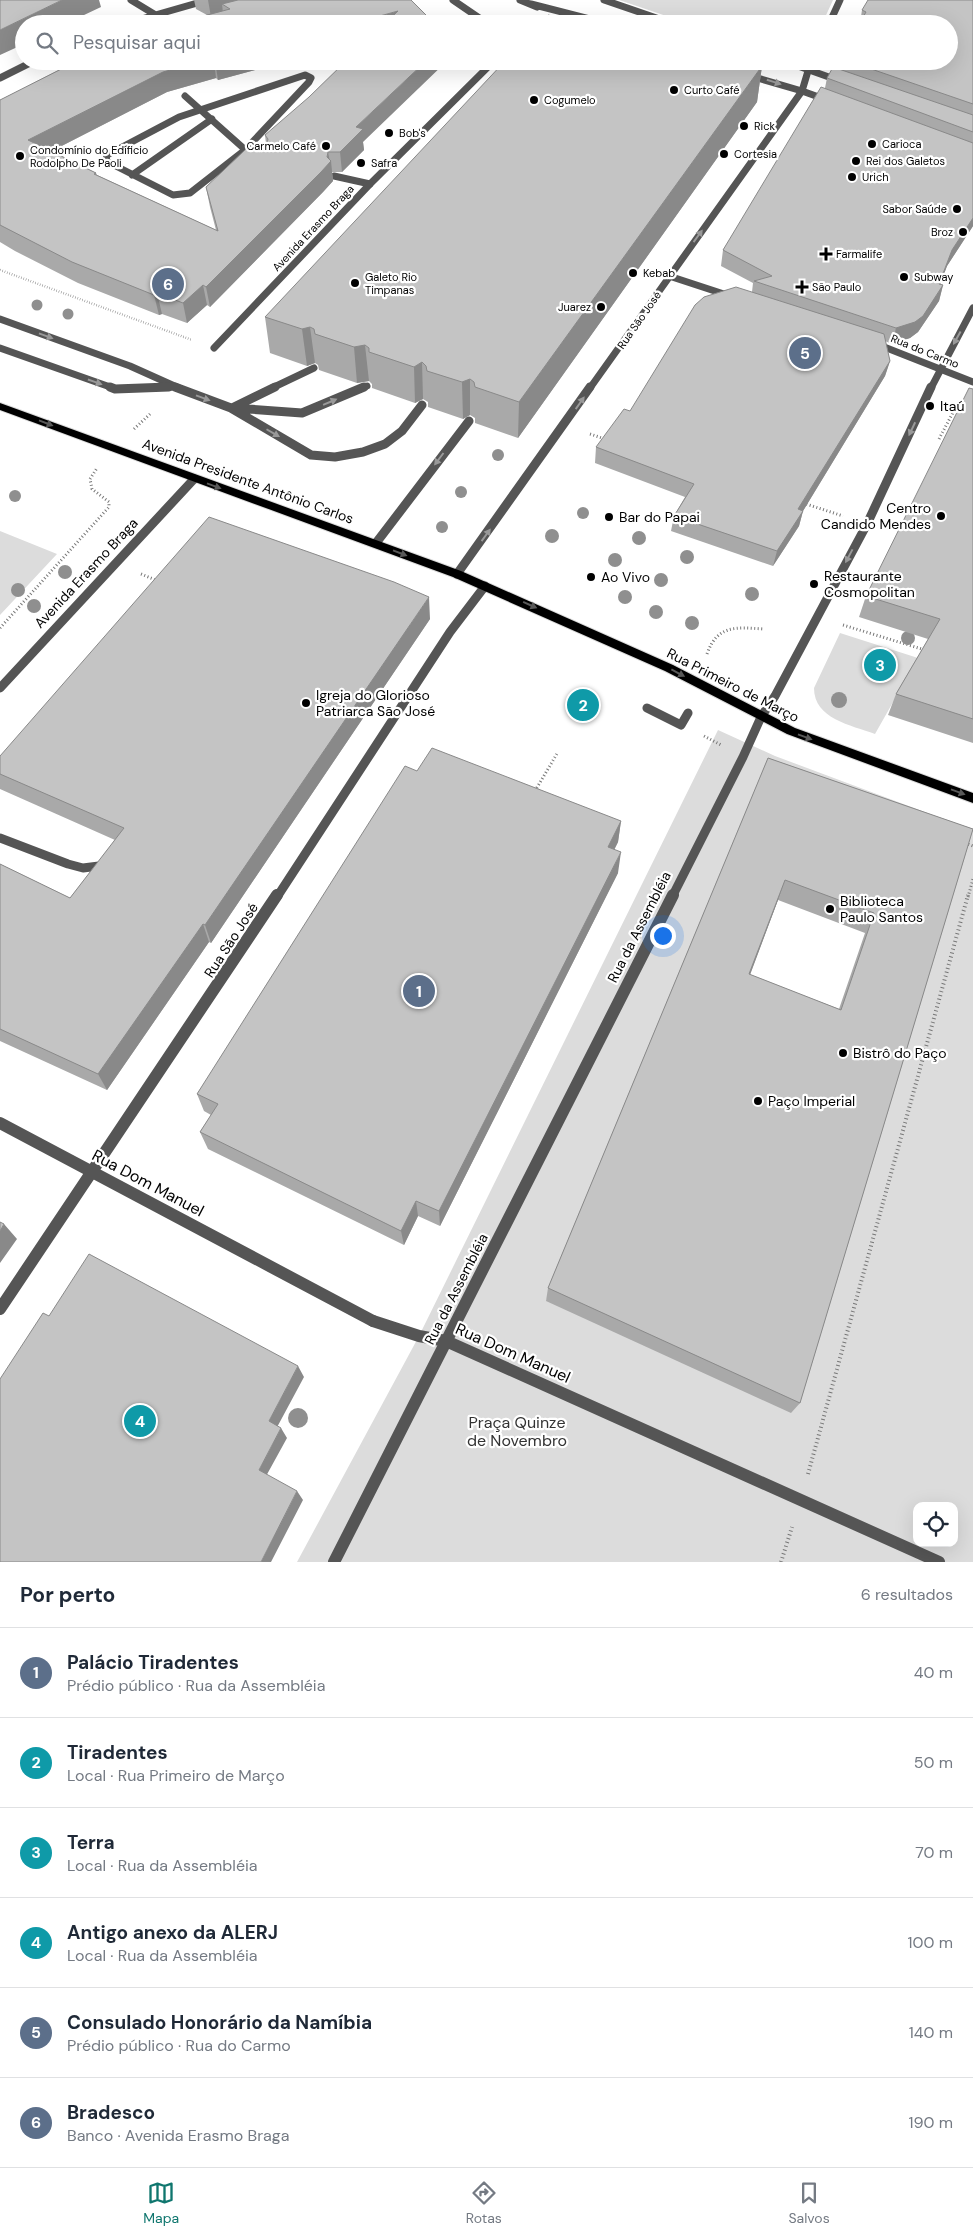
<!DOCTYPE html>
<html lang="pt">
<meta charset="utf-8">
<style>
body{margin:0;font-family:"DM Sans",sans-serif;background:#f6f6f7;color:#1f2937}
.controls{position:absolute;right:15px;bottom:15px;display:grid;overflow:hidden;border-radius:10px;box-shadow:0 5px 20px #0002}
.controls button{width:45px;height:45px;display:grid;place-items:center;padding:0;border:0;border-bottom:1px solid #e0e1e3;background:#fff;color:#1f2937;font:25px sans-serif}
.you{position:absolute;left:662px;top:935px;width:18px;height:18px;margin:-12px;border:4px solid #fff;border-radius:50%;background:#1a73e8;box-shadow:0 0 0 8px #1a73e833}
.badge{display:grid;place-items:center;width:32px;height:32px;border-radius:50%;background:#0f766e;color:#fff;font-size:16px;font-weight:700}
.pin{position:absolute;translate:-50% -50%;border:2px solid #fff;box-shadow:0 1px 5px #0006}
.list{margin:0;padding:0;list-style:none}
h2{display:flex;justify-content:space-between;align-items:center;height:65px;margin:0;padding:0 20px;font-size:21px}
h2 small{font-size:16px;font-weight:400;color:#747a83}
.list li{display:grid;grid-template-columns:32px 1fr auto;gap:15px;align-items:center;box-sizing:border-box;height:90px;padding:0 20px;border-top:1px solid #e0e1e3}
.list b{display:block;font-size:19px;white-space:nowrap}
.list p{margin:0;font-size:16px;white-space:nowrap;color:#747a83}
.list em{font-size:16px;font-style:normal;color:#747a83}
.icon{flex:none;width:28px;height:28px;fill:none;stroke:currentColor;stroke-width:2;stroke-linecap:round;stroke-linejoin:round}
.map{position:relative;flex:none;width:973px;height:1562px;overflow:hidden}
.search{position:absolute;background:#fff;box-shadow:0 5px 20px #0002;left:15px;right:15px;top:15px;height:55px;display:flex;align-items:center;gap:12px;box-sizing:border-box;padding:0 18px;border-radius:28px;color:#747a83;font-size:19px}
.sheet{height:605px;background:#fff}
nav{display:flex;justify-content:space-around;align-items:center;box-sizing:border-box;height:70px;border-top:1px solid #e0e1e3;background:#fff;font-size:14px;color:#747a83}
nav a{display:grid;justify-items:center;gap:2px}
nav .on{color:#0f766e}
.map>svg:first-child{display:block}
.green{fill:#dcdcdc;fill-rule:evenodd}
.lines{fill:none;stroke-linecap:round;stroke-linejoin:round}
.primary-casing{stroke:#dbdbdb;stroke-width:2}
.path-far2{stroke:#777;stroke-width:2.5;stroke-dasharray:0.5 2;stroke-linecap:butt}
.path-far1{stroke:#777;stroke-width:3;stroke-dasharray:1 2.5;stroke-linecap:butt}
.path{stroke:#777;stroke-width:4;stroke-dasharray:1 3;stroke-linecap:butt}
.service-far2{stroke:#555;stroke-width:7}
.service-far1{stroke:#555;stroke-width:9}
.service{stroke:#555;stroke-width:12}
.pedestrian-far2{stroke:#555;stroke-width:7}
.pedestrian-far1{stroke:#555;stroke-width:9}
.pedestrian{stroke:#555;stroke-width:12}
.minor-far1{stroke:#555;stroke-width:7}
.minor{stroke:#555;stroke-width:9}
.tertiary-far1{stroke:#555;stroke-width:7}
.tertiary{stroke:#555;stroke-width:9}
.primary{fill:#000;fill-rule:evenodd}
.tree{fill:#8f8f8f}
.wall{fill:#a9a9a9;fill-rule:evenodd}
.shaded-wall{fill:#898989}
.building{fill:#c4c4c4;stroke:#898989;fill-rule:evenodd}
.oneway{fill:#999}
.oneway2{fill:#595959}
.poi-dot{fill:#000;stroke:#fff;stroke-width:2}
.labels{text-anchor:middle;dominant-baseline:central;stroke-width:4.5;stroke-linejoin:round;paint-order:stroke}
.far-poi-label{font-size:11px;fill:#000;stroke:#fff;text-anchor:start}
.far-street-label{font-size:11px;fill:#000;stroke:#fff}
.poi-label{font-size:14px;fill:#000;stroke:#fff;text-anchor:start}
.street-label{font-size:14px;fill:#000;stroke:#fff}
.near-street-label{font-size:16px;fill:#000;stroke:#fff}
.near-park-label{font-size:16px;fill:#333;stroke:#fff}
</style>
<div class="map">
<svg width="973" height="1562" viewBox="0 0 973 1562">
<rect width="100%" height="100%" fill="#fff"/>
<path class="green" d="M619 0H833L822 24H690Z
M0 531 57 554 0 615Z
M840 633 918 658 875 734C851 725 814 719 814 688Z
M718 730 775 756 973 830V1562H297L419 1336ZM762 780 927 968 546 1301ZM917 1506H954V1543H917Z"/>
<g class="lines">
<g class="primary-casing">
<path id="primary" d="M0 403 461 571 673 665 795 728 973 793V803L787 734 665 671 453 577 0 410Z"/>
</g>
<path class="path-far2" d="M0 270 192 340"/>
<path class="path-far1" d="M134 429 150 414
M590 434 605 439
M939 439 958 403
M803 503 843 516
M141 574 158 581
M843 625 925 650
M0 628 109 507V502L92 489 90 479 97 468
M707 654C717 625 736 627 763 629
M704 736 721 745
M535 791 558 752
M965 843 973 846
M968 897 973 879"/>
<path class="path" d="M808 1474 968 895
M781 1562 792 1527"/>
<path class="service-far2" d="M520 0 537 7
M531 4 609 24
M305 75 311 78 309 82 245 150 190 193 173 195 106 161 107 155 179 117Z
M747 75 802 91
M185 96 250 154
M132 175 212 119
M334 176 370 184
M0 319 130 366 179 388
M0 348 113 388
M133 388 172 387
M272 388 314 368
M361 388 367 386"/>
<path class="service-far1" d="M110 387 115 389 169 387
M175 387 231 408 311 455 335 457 363 452 385 444 402 431 422 405
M232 408 275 387
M235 408 302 413 364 387
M376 543 469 421
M0 838 68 864 83 868 99 866
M277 897 450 632 485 586"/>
<path class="service" d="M0 1123 373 1321
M0 1309 277 895"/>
<path class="pedestrian-far2" d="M453 0 488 24
M214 348 370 184 494 61"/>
<path class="pedestrian-far1" d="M647 708 681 725 688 713
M672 897 743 757 761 717"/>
<path class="pedestrian" d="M373 1321 419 1336 446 1341 939 1562
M334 1562 673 895"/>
<path class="minor-far1" d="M131 0 154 14
M604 0 674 24
M829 24 840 0
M784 61 840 81
M802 91 827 100
M669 276 730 296
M874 343 973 382
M590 388 802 91 811 61"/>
<path class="minor" d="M457 574 590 387
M0 688 194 479"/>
<path class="tertiary-far1" d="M124 24 208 0
M0 78 34 61
M931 388 973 308"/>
<path class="tertiary" d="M761 717 775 696 867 524 931 387"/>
<use href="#primary" class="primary"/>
</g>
<g class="tree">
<circle cx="37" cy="305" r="5.5"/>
<circle cx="68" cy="314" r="5.5"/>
<circle cx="498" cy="455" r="6"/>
<circle cx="461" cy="492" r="6"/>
<circle cx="15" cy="496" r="6"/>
<circle cx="583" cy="513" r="6"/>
<circle cx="442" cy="527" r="6"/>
<circle cx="552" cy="536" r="7"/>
<circle cx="639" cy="538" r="7"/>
<circle cx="687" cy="557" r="7"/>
<circle cx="615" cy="560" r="7"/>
<circle cx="65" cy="572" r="7"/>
<circle cx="661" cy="580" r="7"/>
<circle cx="18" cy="590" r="7"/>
<circle cx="752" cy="594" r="7"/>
<circle cx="625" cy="597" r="7"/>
<circle cx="34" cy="606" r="7"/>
<circle cx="656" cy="612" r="7"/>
<circle cx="692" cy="623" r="7"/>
<circle cx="908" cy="638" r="7"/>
<circle cx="839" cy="700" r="8"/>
<circle cx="298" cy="1418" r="10"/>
</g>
<path class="wall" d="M194 0H411L207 15 196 9Z
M973 0V226L947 266 940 284 943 285 939 301 918 332 910 338 892 344 885 341 890 361 885 376 803 511 799 526 773 566 671 531 674 516 685 497 595 463 596 447 630 411 752 292 753 283 721 266 723 250 825 88 827 78 836 68 838 61H949L860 23 862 10Z
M77 61H288L218 80 216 78 167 92 52 151 96 173 97 175 216 230 210 207 206 187 266 144 265 135 363 142 364 150 342 172H332L333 181 323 192 210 307 207 305 187 323 162 314 159 315 78 283 15 251 0 242V100Z
M762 66 757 102 518 438 475 423V418L470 415 463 419 428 407V402L423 399 415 403 372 388V384L369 381 357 383 319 370 318 365 315 363 307 366 270 353 265 317Z
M973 389V743L888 715 896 694 928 639 859 617 866 596Z
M430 619 211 943 209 942 107 1090 0 1041V864L70 898 115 840 0 789V756Z
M768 758 973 829 800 1403 791 1413 546 1301 548 1288ZM778 900 865 933 839 1009 750 975Z
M417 771 621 821 618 842 614 850 618 873 440 1226 418 1216 404 1245 208 1149 200 1132 211 1115 204 1111 197 1094Z"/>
<path class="shaded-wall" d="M62 0H99L101 7 65 24H24V44L0 55V30Z
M208 0H274L222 4 223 13 211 17Z
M398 11 399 24H351Z
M202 61H214L216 78 167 92 34 160 28 140 163 72Z
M215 61H288L218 80Z
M426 61H447L363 142 364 150 342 172 340 152 356 127Z
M762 66 757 102 518 438 519 402Z
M328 152 330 162 331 161 333 181 323 192 210 307 206 287 327 157Z
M973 218V226L947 266 935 298 943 285 939 301 918 332 910 338 892 344 896 328 939 284 952 250Z
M203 285 207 305 187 323 183 303Z
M157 293 162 314 159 315 154 295Z
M310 327 315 363 307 366 302 329Z
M365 345 369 381 357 383 354 347Z
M890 361 885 376 803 511 799 526 773 566 777 551 798 509Z
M422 362 423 399 415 403 414 367Z
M470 379V415L463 419 462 382Z
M429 597 430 619 211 943 205 925Z
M621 821 618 842 605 868 608 847Z
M621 852 618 873 440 1226 439 1211Z
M785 880 778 900 743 993 749 974Z
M203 924 209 942 107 1090 98 1074Z
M416 1201 418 1216 404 1245 401 1231Z
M4 1224 17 1239 0 1263V1231Z
M298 1366 304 1377 275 1431 269 1421Z
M281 1428 287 1438 265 1478 259 1470Z
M297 1491 303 1500 271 1562H261Z"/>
<path class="building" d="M0 0H62L0 30Z
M238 0H411L435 24H385L398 11 351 24H173L230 9 222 4Z
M868 0H973V104L848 61H949V24H859L866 12 862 10Z
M548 15 587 24H540Z
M77 61H202L163 72 28 140 96 173 94 174 218 231 206 187 246 149 251 148 256 144H267L268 139 265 135 309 97 346 61H426L356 127 363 129 340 152H328L327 157 331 161 321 172 206 287 203 285 183 303 157 293 154 295 72 262 0 225V100Z
M505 61H742L762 66 519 402 475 387 474 382 470 379 462 382 427 371 426 366 422 362 414 367 369 352V348L365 345 354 347 315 334 314 329 310 327 302 329 265 317Z
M833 67 973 115V132L827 78Z
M821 87 973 143V218L952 250 939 284 943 285 923 316 915 322 896 328 754 281 772 276 723 250Z
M736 287 884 334 890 361 798 509 803 511 777 551 674 516 694 484 596 447 624 409 630 411 695 305 704 297Z
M969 388 973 389V719L896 694 940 619 866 596Z
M209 517 394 582 429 597 205 925 203 924 98 1074 0 1029V864L70 898 124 828 0 774V756Z
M432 748 621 821 608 847 621 852 439 1211 416 1201 401 1231 200 1132 218 1104 197 1094 405 766 417 771Z
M768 758 973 829 800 1403 548 1288ZM785 880 874 913 841 1010 749 974Z
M0 1222 4 1224 0 1231Z
M89 1254 298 1366 269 1421 281 1428 259 1470 297 1491 261 1562H0V1379L43 1313 49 1316Z"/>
<defs><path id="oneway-solid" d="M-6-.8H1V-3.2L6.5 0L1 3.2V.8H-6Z" transform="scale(1.25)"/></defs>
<g class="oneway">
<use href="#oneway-solid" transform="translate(774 82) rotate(17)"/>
<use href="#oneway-solid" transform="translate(698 236) rotate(-54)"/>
<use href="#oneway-solid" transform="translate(46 336) rotate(20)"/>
<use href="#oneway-solid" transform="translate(957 338) rotate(119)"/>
<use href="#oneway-solid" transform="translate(95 382) rotate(19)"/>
<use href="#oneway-solid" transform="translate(203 398) rotate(20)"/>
<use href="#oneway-solid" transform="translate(330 402) rotate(-23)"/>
<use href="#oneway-solid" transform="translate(580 403) rotate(-55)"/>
<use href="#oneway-solid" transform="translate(912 429) rotate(115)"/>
<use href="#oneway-solid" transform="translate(273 433) rotate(30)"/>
<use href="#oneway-solid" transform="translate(439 459) rotate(127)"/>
<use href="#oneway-solid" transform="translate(486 535) rotate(-54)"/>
<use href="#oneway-solid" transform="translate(849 556) rotate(118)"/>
</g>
<g class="oneway2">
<use href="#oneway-solid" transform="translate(46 423) rotate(21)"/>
<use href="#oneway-solid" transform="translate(214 486) rotate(20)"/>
<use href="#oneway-solid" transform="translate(400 553) rotate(21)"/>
<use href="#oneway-solid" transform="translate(530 605) rotate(24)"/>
<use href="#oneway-solid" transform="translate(678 673) rotate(28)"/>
<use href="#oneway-solid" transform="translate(805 737) rotate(20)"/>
<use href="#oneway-solid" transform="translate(958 792) rotate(20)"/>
</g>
<g class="poi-dot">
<circle cx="674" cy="90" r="5"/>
<circle cx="534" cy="100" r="5"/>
<circle cx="744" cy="126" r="5"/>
<circle cx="389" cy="133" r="5"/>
<circle cx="872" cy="144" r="5"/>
<circle cx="326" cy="146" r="5"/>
<circle cx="724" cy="154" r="5"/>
<circle cx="20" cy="156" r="5"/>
<circle cx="856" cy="161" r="5"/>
<circle cx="361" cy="163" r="5"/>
<circle cx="852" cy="177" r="5"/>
<circle cx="957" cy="209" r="5"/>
<circle cx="963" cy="232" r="5"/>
<path d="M823.5 246.5h5v5h5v5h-5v5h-5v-5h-5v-5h5z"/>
<circle cx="633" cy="273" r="5"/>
<circle cx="904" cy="277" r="5"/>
<circle cx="355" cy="283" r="5"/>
<path d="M799.5 279.5h5v5h5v5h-5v5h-5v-5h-5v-5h5z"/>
<circle cx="601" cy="307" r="5"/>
<circle cx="930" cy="406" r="5"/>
<circle cx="941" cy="516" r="5"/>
<circle cx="609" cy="517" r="5"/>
<circle cx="591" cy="577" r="5"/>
<circle cx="814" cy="584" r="5"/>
<circle cx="306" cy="703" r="5"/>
<circle cx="830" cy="909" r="5"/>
<circle cx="843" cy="1053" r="5"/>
<circle cx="758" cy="1101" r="5"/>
</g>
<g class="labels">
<g class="far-poi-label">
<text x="684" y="90">Curto Café</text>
<text x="544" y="100">Cogumelo</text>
<text x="754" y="126">Rick</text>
<text x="399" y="133">Bob's</text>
<text x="882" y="144">Carioca</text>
<text x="316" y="146" text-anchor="end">Carmelo Café</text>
<text x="30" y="150">Condomínio do Edíficio<tspan x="30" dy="13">Rodolpho De Paoli</tspan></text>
<text x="734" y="154">Cortesia</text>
<text x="866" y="161">Rei dos Galetos</text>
<text x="371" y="163">Safra</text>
<text x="862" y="177">Urich</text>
<text x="947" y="209" text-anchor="end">Sabor Saúde</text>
<text x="953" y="232" text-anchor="end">Broz</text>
<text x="836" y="254">Farmalife</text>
<text x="643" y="273">Kebab</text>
<text x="365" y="277">Galeto Rio<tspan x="365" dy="13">Timpanas</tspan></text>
<text x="914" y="277">Subway</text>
<text x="812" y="287">São Paulo</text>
<text x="591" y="307" text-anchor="end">Juarez</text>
</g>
<g class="far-street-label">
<text transform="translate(313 228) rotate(-47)">Avenida Erasmo Braga</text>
<text transform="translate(639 320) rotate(-55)">Rua São José</text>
<text transform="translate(925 351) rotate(22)">Rua do Carmo</text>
</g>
<g class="poi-label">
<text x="940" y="406">Itaú</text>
<text x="931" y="508" text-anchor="end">Centro<tspan x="931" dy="16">Candido Mendes</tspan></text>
<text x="619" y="517">Bar do Papai</text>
<text x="824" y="576">Restaurante<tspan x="824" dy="16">Cosmopolitan</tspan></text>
<text x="601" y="577">Ao Vivo</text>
<text x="316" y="695">Igreja do Glorioso<tspan x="316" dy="16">Patriarca São José</tspan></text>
<text x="840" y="901">Biblioteca<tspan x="840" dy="16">Paulo Santos</tspan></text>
<text x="853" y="1053">Bistrô do Paço</text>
<text x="768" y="1101">Paço Imperial</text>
</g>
<g class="street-label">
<text transform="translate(248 481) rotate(20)">Avenida Presidente Antônio Carlos</text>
<text transform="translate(86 573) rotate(-47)">Avenida Erasmo Braga</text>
<text transform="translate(733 685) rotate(27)">Rua Primeiro de Março</text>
<text transform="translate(639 927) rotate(-63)">Rua da Assembléia</text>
<text transform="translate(231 940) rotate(-57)">Rua São José</text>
<text transform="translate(456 1289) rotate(-63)">Rua da Assembléia</text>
</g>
<g class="near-street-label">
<text transform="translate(148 1183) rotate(28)">Rua Dom Manuel</text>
<text transform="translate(513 1353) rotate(24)">Rua Dom Manuel</text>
</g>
<g class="near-park-label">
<text x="517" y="1422">Praça Quinze<tspan x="517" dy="18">de Novembro</tspan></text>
</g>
</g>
</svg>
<div class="controls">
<button><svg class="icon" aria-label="locate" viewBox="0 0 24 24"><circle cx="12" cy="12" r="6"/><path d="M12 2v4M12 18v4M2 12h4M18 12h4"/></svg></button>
</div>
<div class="you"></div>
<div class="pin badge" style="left:419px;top:991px;background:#5c6f8a">1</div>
<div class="pin badge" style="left:583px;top:705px;background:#0f9aa8">2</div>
<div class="pin badge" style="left:880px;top:665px;background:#0f9aa8">3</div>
<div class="pin badge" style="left:140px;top:1421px;background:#0f9aa8">4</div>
<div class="pin badge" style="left:805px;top:353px;background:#5c6f8a">5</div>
<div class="pin badge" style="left:168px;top:284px;background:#5c6f8a">6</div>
<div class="search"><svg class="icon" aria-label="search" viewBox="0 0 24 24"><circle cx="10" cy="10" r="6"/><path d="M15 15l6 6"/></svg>Pesquisar aqui</div>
</div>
<section class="sheet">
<h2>Por perto<small>6 resultados</small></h2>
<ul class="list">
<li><span class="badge" style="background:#5c6f8a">1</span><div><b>Palácio Tiradentes</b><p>Prédio público · Rua da Assembléia</p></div><em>40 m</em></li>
<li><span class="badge" style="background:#0f9aa8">2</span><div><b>Tiradentes</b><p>Local · Rua Primeiro de Março</p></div><em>50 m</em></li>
<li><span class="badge" style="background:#0f9aa8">3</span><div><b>Terra</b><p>Local · Rua da Assembléia</p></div><em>70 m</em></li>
<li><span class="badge" style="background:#0f9aa8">4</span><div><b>Antigo anexo da ALERJ</b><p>Local · Rua da Assembléia</p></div><em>100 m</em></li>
<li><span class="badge" style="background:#5c6f8a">5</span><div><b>Consulado Honorário da Namíbia</b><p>Prédio público · Rua do Carmo</p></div><em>140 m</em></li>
<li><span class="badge" style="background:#5c6f8a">6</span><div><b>Bradesco</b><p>Banco · Avenida Erasmo Braga</p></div><em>190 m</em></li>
</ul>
</section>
<nav>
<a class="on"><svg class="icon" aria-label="map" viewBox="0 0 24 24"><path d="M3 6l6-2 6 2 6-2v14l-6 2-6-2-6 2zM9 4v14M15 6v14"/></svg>Mapa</a>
<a><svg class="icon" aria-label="directions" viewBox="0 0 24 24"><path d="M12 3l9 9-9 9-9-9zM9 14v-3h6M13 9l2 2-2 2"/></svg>Rotas</a>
<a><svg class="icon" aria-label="saved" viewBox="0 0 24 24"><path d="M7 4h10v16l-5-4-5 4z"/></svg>Salvos</a>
</nav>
